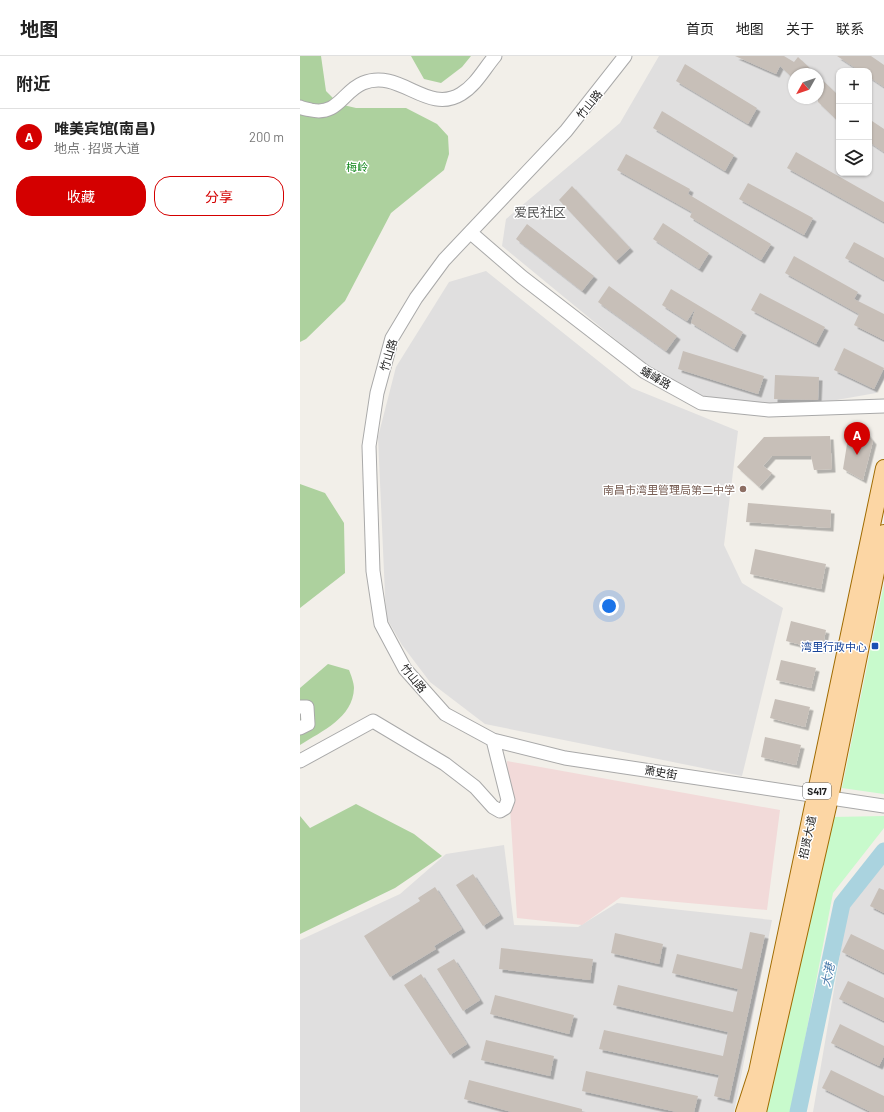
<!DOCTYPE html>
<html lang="zh">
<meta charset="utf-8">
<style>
body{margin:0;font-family:Barlow,"Noto Sans SC",sans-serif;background:#f2f2f2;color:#222}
.controls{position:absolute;right:12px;top:12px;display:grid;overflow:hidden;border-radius:8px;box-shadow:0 1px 3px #0004}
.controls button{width:36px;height:36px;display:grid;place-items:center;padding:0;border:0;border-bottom:1px solid #e0e0e0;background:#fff;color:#222;font:20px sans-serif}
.compass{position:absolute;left:488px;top:12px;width:36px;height:36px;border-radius:50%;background:#fff;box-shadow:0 1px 3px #0004;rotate:230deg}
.you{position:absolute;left:309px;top:550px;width:14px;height:14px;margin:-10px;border:3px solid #fff;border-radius:50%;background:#1a73e8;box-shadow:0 0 0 6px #1a73e833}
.badge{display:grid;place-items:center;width:26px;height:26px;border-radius:50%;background:#d40000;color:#fff;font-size:13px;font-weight:700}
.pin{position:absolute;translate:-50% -33px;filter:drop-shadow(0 1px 2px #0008)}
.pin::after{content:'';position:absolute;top:21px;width:14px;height:12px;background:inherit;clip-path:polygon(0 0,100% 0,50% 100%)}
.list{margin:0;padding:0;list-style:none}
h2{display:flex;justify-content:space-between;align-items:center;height:52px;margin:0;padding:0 16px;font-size:17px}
h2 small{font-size:13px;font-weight:400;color:#767676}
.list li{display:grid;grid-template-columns:26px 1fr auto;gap:12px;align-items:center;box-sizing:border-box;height:56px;padding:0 16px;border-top:1px solid #e0e0e0}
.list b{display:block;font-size:15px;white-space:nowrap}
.list p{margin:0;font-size:13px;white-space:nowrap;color:#767676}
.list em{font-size:13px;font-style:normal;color:#767676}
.actions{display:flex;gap:8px;padding:12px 16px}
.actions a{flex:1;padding:9px 0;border:1px solid #d40000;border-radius:16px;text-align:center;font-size:14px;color:#d40000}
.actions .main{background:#d40000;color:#fff}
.icon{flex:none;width:22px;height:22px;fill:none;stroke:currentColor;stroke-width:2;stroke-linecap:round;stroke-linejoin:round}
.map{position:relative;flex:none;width:584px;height:1056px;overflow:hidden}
header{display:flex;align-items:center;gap:24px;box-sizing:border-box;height:56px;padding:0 20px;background:#fff;border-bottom:1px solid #e0e0e0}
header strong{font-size:19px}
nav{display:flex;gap:22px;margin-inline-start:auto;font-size:14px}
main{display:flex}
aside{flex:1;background:#fff}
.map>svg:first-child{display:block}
.residential{fill:#e0dfdf;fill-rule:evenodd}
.commercial{fill:#f2dad9}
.forest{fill:#add19e}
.park{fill:#c8facc}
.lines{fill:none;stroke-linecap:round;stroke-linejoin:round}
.river{stroke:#aad3df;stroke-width:17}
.building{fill:#c7bfb8;filter:url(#shadow)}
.minor-casing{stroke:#a9a9a9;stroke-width:15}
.major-casing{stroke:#a06b00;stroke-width:18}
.minor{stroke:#fff;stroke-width:13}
.major{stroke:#fcd6a4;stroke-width:16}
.education-dot{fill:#8d6e63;stroke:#fff;stroke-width:1.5}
.transit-dot{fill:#1a4fb4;stroke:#fff;stroke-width:1.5}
.labels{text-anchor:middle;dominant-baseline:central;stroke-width:3;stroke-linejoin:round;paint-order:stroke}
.shield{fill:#fff;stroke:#646464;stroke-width:1}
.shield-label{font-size:10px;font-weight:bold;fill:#222}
.street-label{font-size:11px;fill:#222;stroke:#fff}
.park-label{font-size:11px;fill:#0c8416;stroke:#fff}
.education-label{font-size:11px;fill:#785e54;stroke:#fff;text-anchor:end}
.transit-label{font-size:11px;fill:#164399;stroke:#fff;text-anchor:end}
.water-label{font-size:12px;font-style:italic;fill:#4a7aab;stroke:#fff}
.quarter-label{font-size:13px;fill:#555;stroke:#fff}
</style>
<header>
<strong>地图</strong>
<nav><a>首页</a><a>地图</a><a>关于</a><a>联系</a></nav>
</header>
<main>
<aside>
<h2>附近<small></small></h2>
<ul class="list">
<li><span class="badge">A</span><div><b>唯美宾馆(南昌)</b><p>地点 · 招贤大道</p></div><em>200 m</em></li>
</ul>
<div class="actions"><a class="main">收藏</a><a>分享</a></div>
</aside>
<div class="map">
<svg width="584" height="1056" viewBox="0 0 584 1056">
<defs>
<filter id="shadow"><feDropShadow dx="3.5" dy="3.5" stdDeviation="0" flood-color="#0004"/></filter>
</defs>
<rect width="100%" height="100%" fill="#f2efe9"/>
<path class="residential" d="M359 0H584V324L576 337 480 354 394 338 360 320 202 190 206 163 320 67ZM539 15H569V117H539ZM494 18H518V42H494Z
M186 215 332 332 438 375 424 489 442 527 483 552 442 720 185 668 130 626 102 589 86 561 78 381 96 311 149 226Z
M204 789 214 869 278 871 317 847 472 864 434 1056H0V884L100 838 146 798Z
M584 806V1056H513L549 846Z"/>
<path class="commercial" d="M207 705 480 754 467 854 321 841 282 869 217 862Z"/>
<path class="forest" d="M0 0H21L26 35 39 48 56 52H106L137 68 148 80 149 98 144 114 91 157 45 245 6 283 0 286Z
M111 0H171L162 11 141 27 124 23Z
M0 428 25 437 44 467 45 517 0 552Z
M28 608 49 614C51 619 54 627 54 632 53 662 22 675 0 689V632Z
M56 748 114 778 142 800 95 832 0 878V760L10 772Z"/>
<path class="park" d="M584 528V738L542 732Z
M584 760V772L533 837 491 1056H466L532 761Z"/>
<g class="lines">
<path class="river" d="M498 1056 542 848 584 795"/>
</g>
<path class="building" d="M435 0H484L494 6 498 1 516 18H494V23L480 10 476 18Z
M537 0H571L584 9V31L569 21V15H560Z
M385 8 457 52 448 68 376 25Z
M518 20 539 40V66L518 46Z
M362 55 434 99 425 115 353 72Z
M569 63 584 73V96L569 86Z
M496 96 584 146V166L487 112Z
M326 98 390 133 388 138 471 188 461 204 390 161 392 156 317 114Z
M448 127 513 162 504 179 439 143Z
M272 130 330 192 316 205 259 144Z
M363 167 409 197 399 213 353 183Z
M227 168 294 220 282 235 216 183Z
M554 186 584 202V224L545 202Z
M494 200 558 236 554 243 584 258V284L554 269 559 258 485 217Z
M309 230 377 280 366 295 298 246Z
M371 233 443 276 434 293 391 267 395 253 387 265 362 249Z
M460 237 525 271 516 288 451 254Z
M544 292 584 312 574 333 534 314Z
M383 295 464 320 458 338 378 313Z
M475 319 519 321 518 344 474 343Z
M565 375 573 385 563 424 543 413 549 376Z
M530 380 532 413 514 414 511 400H472L463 410 472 417 459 431 437 411 464 381Z
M448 447 531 454 530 472 446 466Z
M455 493 526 508 521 533 450 518Z
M491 565 526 574 522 594 486 585Z
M481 604 516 612 511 632 476 624Z
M475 643 510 651 505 671 470 662Z
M465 681 501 689 496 709 461 701Z
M173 818 200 859 183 870 156 829Z
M135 831 162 873 134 890 136 893 90 921 64 880 120 845 118 842Z
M579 832 584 834V857L570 850Z
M450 876 465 879 429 1044 414 1040 419 1019 299 993 304 974 423 1000 428 976 313 949 318 929 433 956 438 933 372 917 377 898 442 913Z
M315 877 363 888 359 908 311 897Z
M551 878 584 894V917L542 896Z
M201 892 293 903 290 924 199 913Z
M154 903 180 944 163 955 137 913Z
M121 918 167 988 150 999 104 929Z
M548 925 584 942V965L539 943Z
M195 939 274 959 269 978 190 958Z
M540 968 584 990V1000L579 1010 531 987Z
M186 984 254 1000 250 1020 181 1004Z
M531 1014 584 1040V1056H571L522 1032Z
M286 1015 398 1040 394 1056H377L282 1035Z
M169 1024 282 1053V1056H212L164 1043Z"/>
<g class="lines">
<g class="minor-casing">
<path id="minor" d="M325 0 266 75 144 204 116 242 92 282 77 337 69 390 73 515 81 568 105 613 145 658 193 684 265 702 584 750
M0 51C3 53 7 53 11 54 38 60 43 35 63 27 100 12 127 59 161 38 176 29 184 13 195 0
M171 177 222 221 345 316 401 347 469 354 584 350
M0 651H7L8 668 0 672
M0 705 73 665 145 708 175 731 193 751 200 755 205 752 208 744 193 684"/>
</g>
<g class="major-casing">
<path id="major" d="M444 1056 457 1016 584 412
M458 1056 530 742 584 477"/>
</g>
<use href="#minor" class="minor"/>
<use href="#major" class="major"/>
</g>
<circle class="education-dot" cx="443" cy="433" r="4"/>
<rect class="transit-dot" x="571" y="586" width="8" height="8" rx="2"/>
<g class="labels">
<rect class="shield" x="503" y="727" width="28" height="16" rx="3"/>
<g class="shield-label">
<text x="517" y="735">S417</text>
</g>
<g class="street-label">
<text transform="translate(289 48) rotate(-51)">竹山路</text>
<text transform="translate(88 299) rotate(-73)">竹山路</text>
<text transform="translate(356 321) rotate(30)">蟠峰路</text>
<text transform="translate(114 622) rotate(51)">竹山路</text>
<text transform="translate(361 716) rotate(9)">萧史街</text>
<text transform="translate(507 781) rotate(-78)">招贤大道</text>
</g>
<g class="park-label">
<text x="57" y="110">梅岭</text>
</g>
<g class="education-label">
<text x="435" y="433">南昌市湾里管理局第二中学</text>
</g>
<g class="transit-label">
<text x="567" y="590">湾里行政中心</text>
</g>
<g class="water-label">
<text transform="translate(527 919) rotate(-78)">大港</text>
</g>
<g class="quarter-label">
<text x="240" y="156">爱民社区</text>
</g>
</g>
</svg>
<div class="controls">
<button>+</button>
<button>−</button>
<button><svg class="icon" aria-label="layers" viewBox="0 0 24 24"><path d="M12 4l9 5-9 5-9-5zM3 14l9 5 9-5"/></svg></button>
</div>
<svg class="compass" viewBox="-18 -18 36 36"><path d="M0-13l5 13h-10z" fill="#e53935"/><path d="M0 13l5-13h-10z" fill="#767676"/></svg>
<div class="you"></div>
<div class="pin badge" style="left:557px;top:399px">A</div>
</div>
</main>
